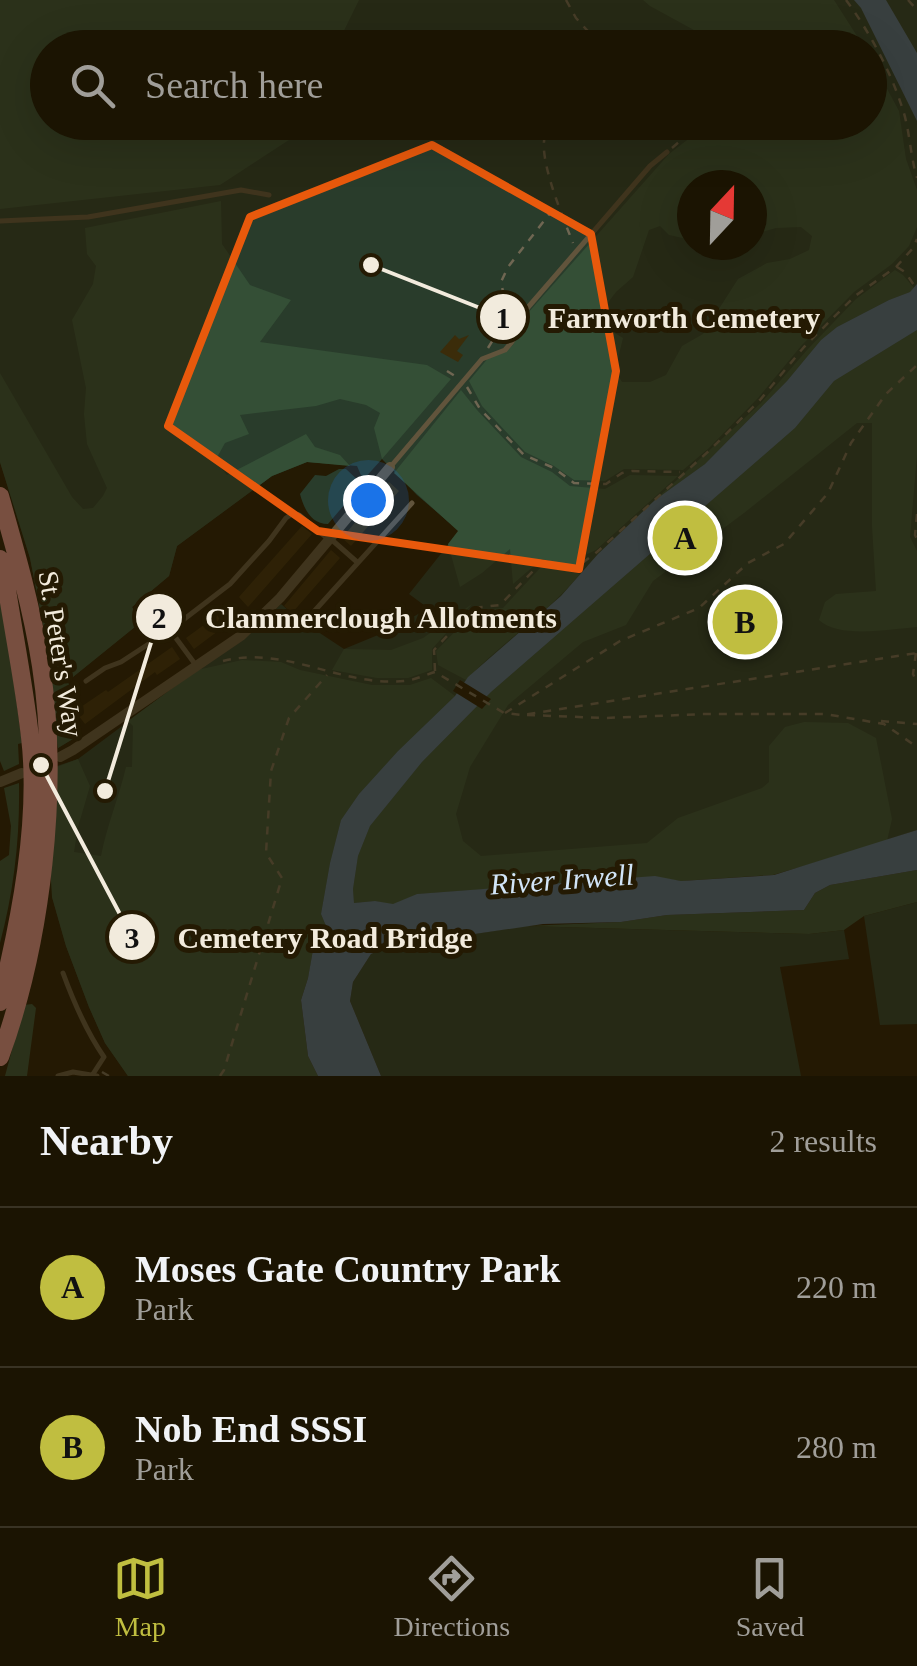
<!DOCTYPE html>
<style>
body{margin:0;font-family:"Times New Roman",serif;background:#241d0c;color:#f1f3f6}
.compass{position:absolute;left:677px;top:170px;width:90px;height:90px;border-radius:50%;background:#1b1402;box-shadow:0 10px 40px #0002;rotate:22deg}
.you{position:absolute;left:368px;top:500px;width:35px;height:35px;margin:-25px;border:8px solid #fff;border-radius:50%;background:#1a73e8;box-shadow:0 0 0 15px #1a73e833}
.badge{display:grid;place-items:center;width:65px;height:65px;border-radius:50%;background:#c0be40;color:#111;font-size:32px;font-weight:700}
.pin{position:absolute;translate:-50% -50%;border:5px solid #fff;box-shadow:0 2px 10px #0006}
.list{margin:0;padding:0;list-style:none}
h2{display:flex;justify-content:space-between;align-items:center;height:130px;margin:0;padding:0 40px;font-size:42px}
h2 small{font-size:32px;font-weight:400;color:#a09e99}
.list li{display:grid;grid-template-columns:65px 1fr auto;gap:30px;align-items:center;box-sizing:border-box;height:160px;padding:0 40px;border-top:2px solid #393324}
.list b{display:block;font-size:38px;white-space:nowrap}
.list p{margin:0;font-size:32px;white-space:nowrap;color:#a09e99}
.list em{font-size:32px;font-style:normal;color:#a09e99}
.icon{flex:none;width:55px;height:55px;fill:none;stroke:currentColor;stroke-width:2;stroke-linecap:round;stroke-linejoin:round}
.map{position:relative;flex:none;width:917px;height:1076px;overflow:hidden}
.search{position:absolute;background:#1b1402;box-shadow:0 10px 40px #0002;left:30px;right:30px;top:30px;height:110px;display:flex;align-items:center;gap:25px;box-sizing:border-box;padding:0 35px;border-radius:55px;color:#a09e99;font-size:38px}
.sheet{height:450px;background:#1b1402}
nav{display:flex;justify-content:space-around;align-items:center;box-sizing:border-box;height:140px;border-top:2px solid #393324;background:#1b1402;font-size:28px;color:#a09e99}
nav a{display:grid;justify-items:center;gap:5px}
nav .on{color:#c0be40}
.map>svg:first-child{display:block}
.green{fill:#293c2b;fill-rule:evenodd}
.forest{fill:#344f36;fill-rule:evenodd}
.water{fill:#516d87}
.pier{fill:#241a03}
.building{fill:#3b2c0a}
.lines{fill:none;stroke-linecap:round;stroke-linejoin:round}
.path{stroke:#6f6652;stroke-width:2.5;stroke-dasharray:8 8;stroke-linecap:butt}
.service{stroke:#61543c;stroke-width:5}
.minor{stroke:#61543c;stroke-width:10}
.trunk{stroke:#dd908a;stroke-width:18}
.marked{fill:none;stroke:#e8590c;stroke-width:8;stroke-linejoin:round}
.labels{text-anchor:middle;dominant-baseline:central;stroke-width:10;stroke-linejoin:round;paint-order:stroke}
.street-label{font-size:28px;fill:#f2ebdd;stroke:#241a03}
.water-label{font-size:30px;font-style:italic;fill:#d2e5f8;stroke:#241a03}
.leader{fill:none;stroke:#f2ebdd;stroke-width:4}
.callout-dot{fill:#f2ebdd;stroke:#241a03;stroke-width:4}
.mark-label{font-size:30px;text-anchor:middle;font-weight:bold;fill:#111}
.callout-label{font-size:30px;text-anchor:middle;font-weight:bold;fill:#f2ebdd;stroke:#241a03;stroke-width:10;stroke-linejoin:round;paint-order:stroke}
</style>
<div class="map">
<svg width="917" height="1076" viewBox="0 0 917 1076">
<rect width="100%" height="100%" fill="#241a03"/>
<path class="green" d="M0 0H917V830L805 867 681 881 653 877 478 890 314 944 308 978 128 1076 105 1043 89 1007 66 946 52 897 54 767 78 759 197 670 241 641 281 604 300 620 344 649 395 628 428 608 409 594 459 531 417 495 382 459 363 480 357 466 307 462 272 476 177 546 169 576 132 607 141 622 68 681 73 712 81 734 58 748 46 640 30 558 0 462ZM48 48H870V122H48ZM692 185H752V245H692Z
M339 469H346L362 484 328 524C311 524 304 509 300 494L315 475 326 476Z
M917 902V1024L880 1025 864 916Z
M525 926 809 934 844 930 849 959 780 967 801 1076H381L350 1001 353 982 371 954 403 941 432 936 468 935Z"/>
<path class="forest" d="M0 0H359L336 47 48 48V122L315 123 220 185 0 209Z
M643 0H834L864 47H725L650 6Z
M870 57 899 111 906 159 917 190V227L909 246 892 264 854 292 801 346 758 398 709 448 683 470 624 469 605 481 574 480 554 466 525 452 482 406 469 381 489 357 504 352 513 345 527 314 669 154 691 137 694 128 699 123H716L737 136 760 135 764 123 870 122ZM692 185H752V235L776 228 801 227 812 236 809 250 790 259 767 263 738 279 703 334 682 346 666 375 650 382H622L615 371 623 338 608 329 594 331 591 325 616 292 633 277 649 230 660 226 669 235 692 240Z
M221 201 222 244 250 285 291 300 260 342 427 365 451 379 382 459 374 428 380 413 366 405 340 399 316 406 240 415 249 434 225 443 215 461 227 475 306 434 315 447 340 455 350 466 307 462 272 476 177 546 169 576 132 607 141 622 68 681 73 712 81 734 58 748 46 640 30 558 0 462V373L72 497 83 509 93 508 103 496 107 488 87 444 84 414 86 388 72 320 93 284 96 266 87 254 85 228Z
M895 270 903 275 914 288 910 292 889 300 837 327 821 340 787 381 705 464 655 500 761 403 807 350 856 299Z
M917 330V455L910 537 917 551V627C891 629 839 639 819 620L825 602 836 594 876 591 872 526V423H857L744 513 653 581 626 625 583 642 508 705 470 767 456 814 463 841 481 856 647 843 678 818 762 788 769 782V746L785 727 804 722 848 723 876 738 892 819 887 841 773 875 681 881 652 877 417 894 393 905 375 901 354 903 353 889 358 856 370 826 422 762 491 692 795 428 834 381Z
M461 390 477 410 521 457 552 472 570 486 605 489 630 475 678 476 596 550 583 556 573 567 542 559 513 584 510 549 482 573 460 587 448 544 458 531 394 473Z
M545 566 580 574C547 614 502 642 466 680L438 665 436 651 476 610 503 608 541 567Z
M0 577 22 743 18 744 19 764 4 771 0 761Z
M472 604 432 649V670L408 678H377L332 670 344 649 391 650 423 638Z
M242 660 281 662 300 670 372 685H410L431 678 455 696 398 751 359 794 341 820 330 863 321 914 326 926 314 944 308 978 301 1000 308 1056 318 1076H128L105 1043 89 1007 66 946 52 897 49 850 54 768 78 759 90 786 78 827 74 852 101 856C107 825 119 797 126 767H132L133 726 128 721 197 670Z
M19 783C20 838 14 890 0 943V861L9 855 11 826 4 788Z
M917 870V902L864 916 844 930 809 934 525 926 621 922 667 915 804 910 815 893 830 885Z
M32 1004 36 1008 27 1076H5L24 1005Z"/>
<path class="water" d="M854 0H886L917 53V121L861 8Z
M917 284V330L834 381 795 428 491 692 422 762 370 826 358 856 353 889 354 903 375 901 393 904 417 894 655 876 681 881 774 875 917 830V870L830 885 815 893 804 910 667 915 621 922 543 924 468 935 432 936 403 941 371 954 353 982 350 1001 381 1076H318L308 1056 301 1000 308 978 314 944 326 926 321 914 330 863 341 820 359 794 398 751 455 696 468 677 561 596 598 554 655 500 705 464 787 381 821 340 837 327 889 300 910 292Z"/>
<path class="pier" d="M460 680 491 699 482 709 453 691Z"/>
<path class="building" d="M455 335 459 339 469 335 457 351 463 355 458 362 440 352Z
M389 482 399 491 351 546 342 538Z
M302 526 312 534 248 607 239 597Z
M331 550 340 558 292 613 284 606Z
M230 606 238 616 194 649 186 638Z
M172 647 180 659 157 675 155 672 85 724 75 711 100 694 106 690 108 692Z"/>
<g class="lines">
<path class="path" d="M566 0 576 18 603 48
M846 0C869 31 890 70 902 107 910 130 910 155 917 178
M908 0 917 10
M554 122C548 128 547 128 545 136 538 159 564 220 573 243
M672 148 688 134 690 122
M897 267 905 272 916 288
M501 327 500 323 505 301 501 282 508 267 558 203
M488 348 501 327 514 317
M447 371 458 378
M467 387 480 409 524 455 554 468 574 483 606 484 622 473 632 471 680 472
M917 514 915 535 917 539
M916 653 913 674 917 683
M223 661C286 645 341 687 404 681 415 680 425 675 435 672L504 713 522 715 917 653
M435 671 434 650 473 608 500 605 539 565 544 564 573 570 597 552 711 449 760 400 804 347 855 296 896 267 913 248 917 239
M505 713 620 641 699 608 748 563 784 544 828 493 851 443 886 394 917 365
M527 715 604 718 706 714H825L884 724 917 747
M881 721 917 724
M102 1072 109 1076
M220 1076 224 1070 282 878 266 853 271 771 289 718 327 675"/>
<path class="service" d="M0 221 88 217 241 190 269 195
M392 465 482 359 505 350 511 343 517 334 524 312 650 166 667 152
M332 540 357 562
M309 617 412 503
M170 630 195 664
M86 681 105 668 121 662 170 630 230 584 269 541 286 518 292 514 299 515 327 538
M63 973C74 1003 86 1031 104 1057L93 1074
M58 1076 73 1072 97 1076"/>
<path class="minor" d="M60 757 73 750 242 635 280 598 390 467
M0 782 22 773"/>
<path class="trunk" d="M0 496C16 552 32 608 41 666 60 788 42 942 0 1057
M0 559 5 577C13 630 24 683 30 737 40 820 20 921 0 1002"/>
</g>
<path d="M0 0H917V1076H0ZM432 145 591 234 616 371 579 569 318 531 168 426 250 217Z" fill="#241a03" fill-opacity=".55" fill-rule="evenodd"/>
<path class="marked" d="M432 145 591 234 616 371 579 569 318 531 168 426 250 217Z"/>
<g class="labels">
<g class="street-label">
<text transform="translate(61 654) rotate(81)">St. Peter's Way</text>
</g>
<g class="water-label">
<text transform="translate(562 879) rotate(-4)">River Irwell</text>
</g>
</g>
<path class="leader" d="M371 265L503 317M105 791L159 617M41 765L132 937"/>
<g class="callout-dot">
<circle cx="371" cy="265" r="10"/>
<circle cx="105" cy="791" r="10"/>
<circle cx="41" cy="765" r="10"/>
<circle cx="503" cy="317" r="25"/>
<circle cx="159" cy="617" r="25"/>
<circle cx="132" cy="937" r="25"/>
</g>
<g class="mark-label">
<text x="503" y="328">1</text>
<text x="159" y="628">2</text>
<text x="132" y="948">3</text>
</g>
<g class="callout-label">
<text x="684" y="328">Farnworth Cemetery</text>
<text x="381" y="628">Clammerclough Allotments</text>
<text x="325" y="948">Cemetery Road Bridge</text>
</g>
</svg>
<svg class="compass" viewBox="-18 -18 36 36"><path d="M0-13l5 13h-10z" fill="#e53935"/><path d="M0 13l5-13h-10z" fill="#a09e99"/></svg>
<div class="you"></div>
<div class="pin badge" style="left:685px;top:538px">A</div>
<div class="pin badge" style="left:745px;top:622px">B</div>
<div class="search"><svg class="icon" aria-label="search" viewBox="0 0 24 24"><circle cx="10" cy="10" r="6"/><path d="M15 15l6 6"/></svg>Search here</div>
</div>
<section class="sheet">
<h2>Nearby<small>2 results</small></h2>
<ul class="list">
<li><span class="badge">A</span><div><b>Moses Gate Country Park</b><p>Park</p></div><em>220 m</em></li>
<li><span class="badge">B</span><div><b>Nob End SSSI</b><p>Park</p></div><em>280 m</em></li>
</ul>
</section>
<nav>
<a class="on"><svg class="icon" aria-label="map" viewBox="0 0 24 24"><path d="M3 6l6-2 6 2 6-2v14l-6 2-6-2-6 2zM9 4v14M15 6v14"/></svg>Map</a>
<a><svg class="icon" aria-label="directions" viewBox="0 0 24 24"><path d="M12 3l9 9-9 9-9-9zM9 14v-3h6M13 9l2 2-2 2"/></svg>Directions</a>
<a><svg class="icon" aria-label="saved" viewBox="0 0 24 24"><path d="M7 4h10v16l-5-4-5 4z"/></svg>Saved</a>
</nav>
